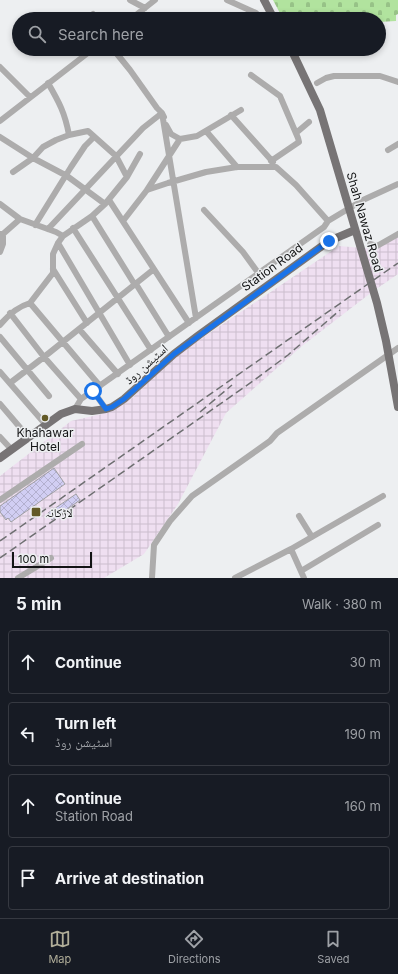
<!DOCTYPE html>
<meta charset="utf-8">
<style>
body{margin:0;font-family:Inter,"Noto Naskh Arabic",sans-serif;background:#20242c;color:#f1f3f6}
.scale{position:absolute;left:12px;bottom:10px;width:80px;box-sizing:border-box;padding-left:4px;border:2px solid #131415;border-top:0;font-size:11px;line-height:14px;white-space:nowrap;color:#131415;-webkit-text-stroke:3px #edeff1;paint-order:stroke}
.stop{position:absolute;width:12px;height:12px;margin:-9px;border:3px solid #1a73e8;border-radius:50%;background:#fff}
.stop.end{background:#1a73e8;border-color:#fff;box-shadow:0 1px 4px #0008}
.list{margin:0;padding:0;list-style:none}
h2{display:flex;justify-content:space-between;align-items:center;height:52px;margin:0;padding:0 16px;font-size:17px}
h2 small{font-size:13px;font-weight:400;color:#9ea1a6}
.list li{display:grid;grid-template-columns:26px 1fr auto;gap:12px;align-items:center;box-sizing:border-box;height:64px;margin:0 8px 8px;padding:0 8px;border:1px solid #363941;border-radius:4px}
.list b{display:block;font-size:15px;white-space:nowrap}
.list p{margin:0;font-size:13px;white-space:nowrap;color:#9ea1a6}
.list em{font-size:13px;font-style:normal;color:#9ea1a6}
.icon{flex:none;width:22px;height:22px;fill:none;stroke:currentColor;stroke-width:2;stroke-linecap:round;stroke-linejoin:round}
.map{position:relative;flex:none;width:398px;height:578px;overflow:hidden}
.search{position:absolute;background:#171b24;box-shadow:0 2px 6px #0003;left:12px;right:12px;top:12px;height:44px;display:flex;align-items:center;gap:10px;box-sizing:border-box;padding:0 14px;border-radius:22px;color:#9ea1a6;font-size:15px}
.sheet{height:340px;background:#171b24}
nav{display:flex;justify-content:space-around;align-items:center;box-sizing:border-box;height:56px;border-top:1px solid #363941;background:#171b24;font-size:11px;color:#9ea1a6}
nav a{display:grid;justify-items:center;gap:2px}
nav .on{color:#b1ae99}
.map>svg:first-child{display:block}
.industrial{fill:url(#industrial-grid)}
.cemetery{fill:url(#cemetery-stones)}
.building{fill:url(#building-cross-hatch);stroke:#9f9fa2}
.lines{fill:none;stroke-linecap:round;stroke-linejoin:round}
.minor{stroke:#adacac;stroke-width:6}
.major{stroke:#777475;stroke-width:8}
.rail{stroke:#6e6f71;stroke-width:1.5;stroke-dasharray:8 4;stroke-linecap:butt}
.route{stroke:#1a73e8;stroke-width:5}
.poi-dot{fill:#635a27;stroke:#edeff1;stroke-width:1.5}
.labels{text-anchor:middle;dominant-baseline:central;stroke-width:3;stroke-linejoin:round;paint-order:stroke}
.street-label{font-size:12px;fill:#131415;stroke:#edeff1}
.poi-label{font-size:12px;fill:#131415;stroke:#edeff1}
</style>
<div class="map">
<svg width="398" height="578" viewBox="0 0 398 578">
<defs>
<pattern id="industrial-grid" width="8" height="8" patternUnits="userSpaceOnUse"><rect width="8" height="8" fill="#efdff1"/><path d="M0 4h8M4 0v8" fill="none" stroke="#ccbece"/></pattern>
<pattern id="cemetery-stones" width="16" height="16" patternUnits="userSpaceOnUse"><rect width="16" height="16" fill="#b1e39e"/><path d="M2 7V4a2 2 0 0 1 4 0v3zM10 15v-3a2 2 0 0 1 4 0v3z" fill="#97c287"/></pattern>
<pattern id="building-cross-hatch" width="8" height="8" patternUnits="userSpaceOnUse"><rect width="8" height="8" fill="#d1cef3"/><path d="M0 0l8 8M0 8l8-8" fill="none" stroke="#b3b0cf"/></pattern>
</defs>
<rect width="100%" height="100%" fill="#edeff1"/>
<path class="industrial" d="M398 237V274L372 292 302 346 226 413 178 504 144 554 104 578H0V476L71 421 102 414 132 398 177 355 339 246 374 249Z"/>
<path class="cemetery" d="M273 0H398V14L396 15V21L379 22V19H283Z"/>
<path class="building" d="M54 468 65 484 11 522 8 518 6 520 0 512V506Z
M76 494 80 500 52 520 48 513Z"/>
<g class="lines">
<path class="minor" d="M130 0 145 8
M227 0 256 13
M93 14 96 19
M131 19 155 0
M113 49 130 70 157 108 162 113 164 117
M0 67 30 97
M251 75 280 96 298 138 299 142 296 144 271 161
M48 83C59 102 65 113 69 135
M317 83 326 78 334 76H380L398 82
M231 115 273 162
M0 121 93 49
M166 125 171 134 180 139 197 136 241 110
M206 131 237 167
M296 133 309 122
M0 137 33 158 67 176 105 204
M388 150 398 144
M13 172 33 158 43 147 56 140 69 135 88 131 116 156 127 177
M147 190 180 139
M109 200 189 323
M0 204 20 219 56 232 63 236
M204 210 243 252 259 274
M92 216 135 285
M328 221 363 200 398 184
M35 225 71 167 85 146 94 137
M73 228 151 350
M48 229 143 128 162 113 196 318
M0 234H3L20 219
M58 243 130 365
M370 244 377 246 398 234
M0 252 3 244V234
M53 269 87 323
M136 284 169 337
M30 303 100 386
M10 313 44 357 81 399
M0 325C8 315 17 307 30 303L53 273V254L58 243 63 236 92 216 105 204 127 177 140 154
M79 329 118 374
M0 337 49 396
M0 372 46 425
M10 383 44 357 154 269
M93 391 106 409
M0 404 29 438
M75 409 81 399 324 227 328 221 296 185 276 167H237L206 172 168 183 147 190 123 221
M0 437 12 450
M0 500 82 444
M299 516 312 537
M291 549 383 496
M301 571 378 525
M18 578 51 558
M152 578 154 545 170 521 192 496 256 451 270 441 277 433 398 348
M235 578 291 549 304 578"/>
<path class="major" d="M264 0 274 19
M291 49 320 110 377 303 386 341 398 407
M0 458 61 414 75 409 92 411 106 409 112 407 124 399 174 354 199 335 329 241 355 230"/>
<path class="rail" d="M200 412 232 385
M0 541 398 263
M0 558 253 381 288 355 340 310"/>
</g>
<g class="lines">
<path class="route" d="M93 391 106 409 112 407 124 399 174 354 329 241"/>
</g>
<g class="poi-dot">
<circle cx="45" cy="418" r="4"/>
<rect x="31" y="507" width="10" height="10" rx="2"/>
</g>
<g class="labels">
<g class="street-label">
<text transform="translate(365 222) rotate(74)">Shah Nawaz Road</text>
<text transform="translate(272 267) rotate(-36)">Station Road</text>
<text transform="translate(146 364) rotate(-42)">اسٹیشن روڈ</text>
</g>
<g class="poi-label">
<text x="45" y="432">Khahawar<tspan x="45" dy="14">Hotel</tspan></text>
<text x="45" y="512" text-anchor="start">لاڑکانہ</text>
</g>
</g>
</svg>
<div class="scale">100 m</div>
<div class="stop" style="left:93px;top:391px"></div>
<div class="stop end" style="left:329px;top:241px"></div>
<div class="search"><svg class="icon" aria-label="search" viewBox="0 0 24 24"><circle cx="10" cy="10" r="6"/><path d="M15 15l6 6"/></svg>Search here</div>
</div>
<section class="sheet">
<h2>5 min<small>Walk · 380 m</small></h2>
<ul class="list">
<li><svg class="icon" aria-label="ahead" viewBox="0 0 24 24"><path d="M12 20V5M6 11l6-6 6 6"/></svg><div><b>Continue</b></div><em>30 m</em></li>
<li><svg class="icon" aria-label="left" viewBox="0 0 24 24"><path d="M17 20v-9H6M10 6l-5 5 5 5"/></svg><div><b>Turn left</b><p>اسٹیشن روڈ</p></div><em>190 m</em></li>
<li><svg class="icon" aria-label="ahead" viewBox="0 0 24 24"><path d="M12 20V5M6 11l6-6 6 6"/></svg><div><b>Continue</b><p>Station Road</p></div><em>160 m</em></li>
<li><svg class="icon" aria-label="arrive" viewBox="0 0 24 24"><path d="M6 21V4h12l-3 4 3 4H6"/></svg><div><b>Arrive at destination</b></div></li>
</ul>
</section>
<nav>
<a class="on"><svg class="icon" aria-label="map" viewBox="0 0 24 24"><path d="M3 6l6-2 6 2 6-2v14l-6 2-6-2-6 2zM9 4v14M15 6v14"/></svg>Map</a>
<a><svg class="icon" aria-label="directions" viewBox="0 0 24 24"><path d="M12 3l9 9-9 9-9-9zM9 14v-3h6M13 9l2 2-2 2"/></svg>Directions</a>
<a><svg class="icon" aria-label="saved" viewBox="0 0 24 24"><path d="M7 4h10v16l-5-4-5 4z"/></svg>Saved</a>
</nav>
